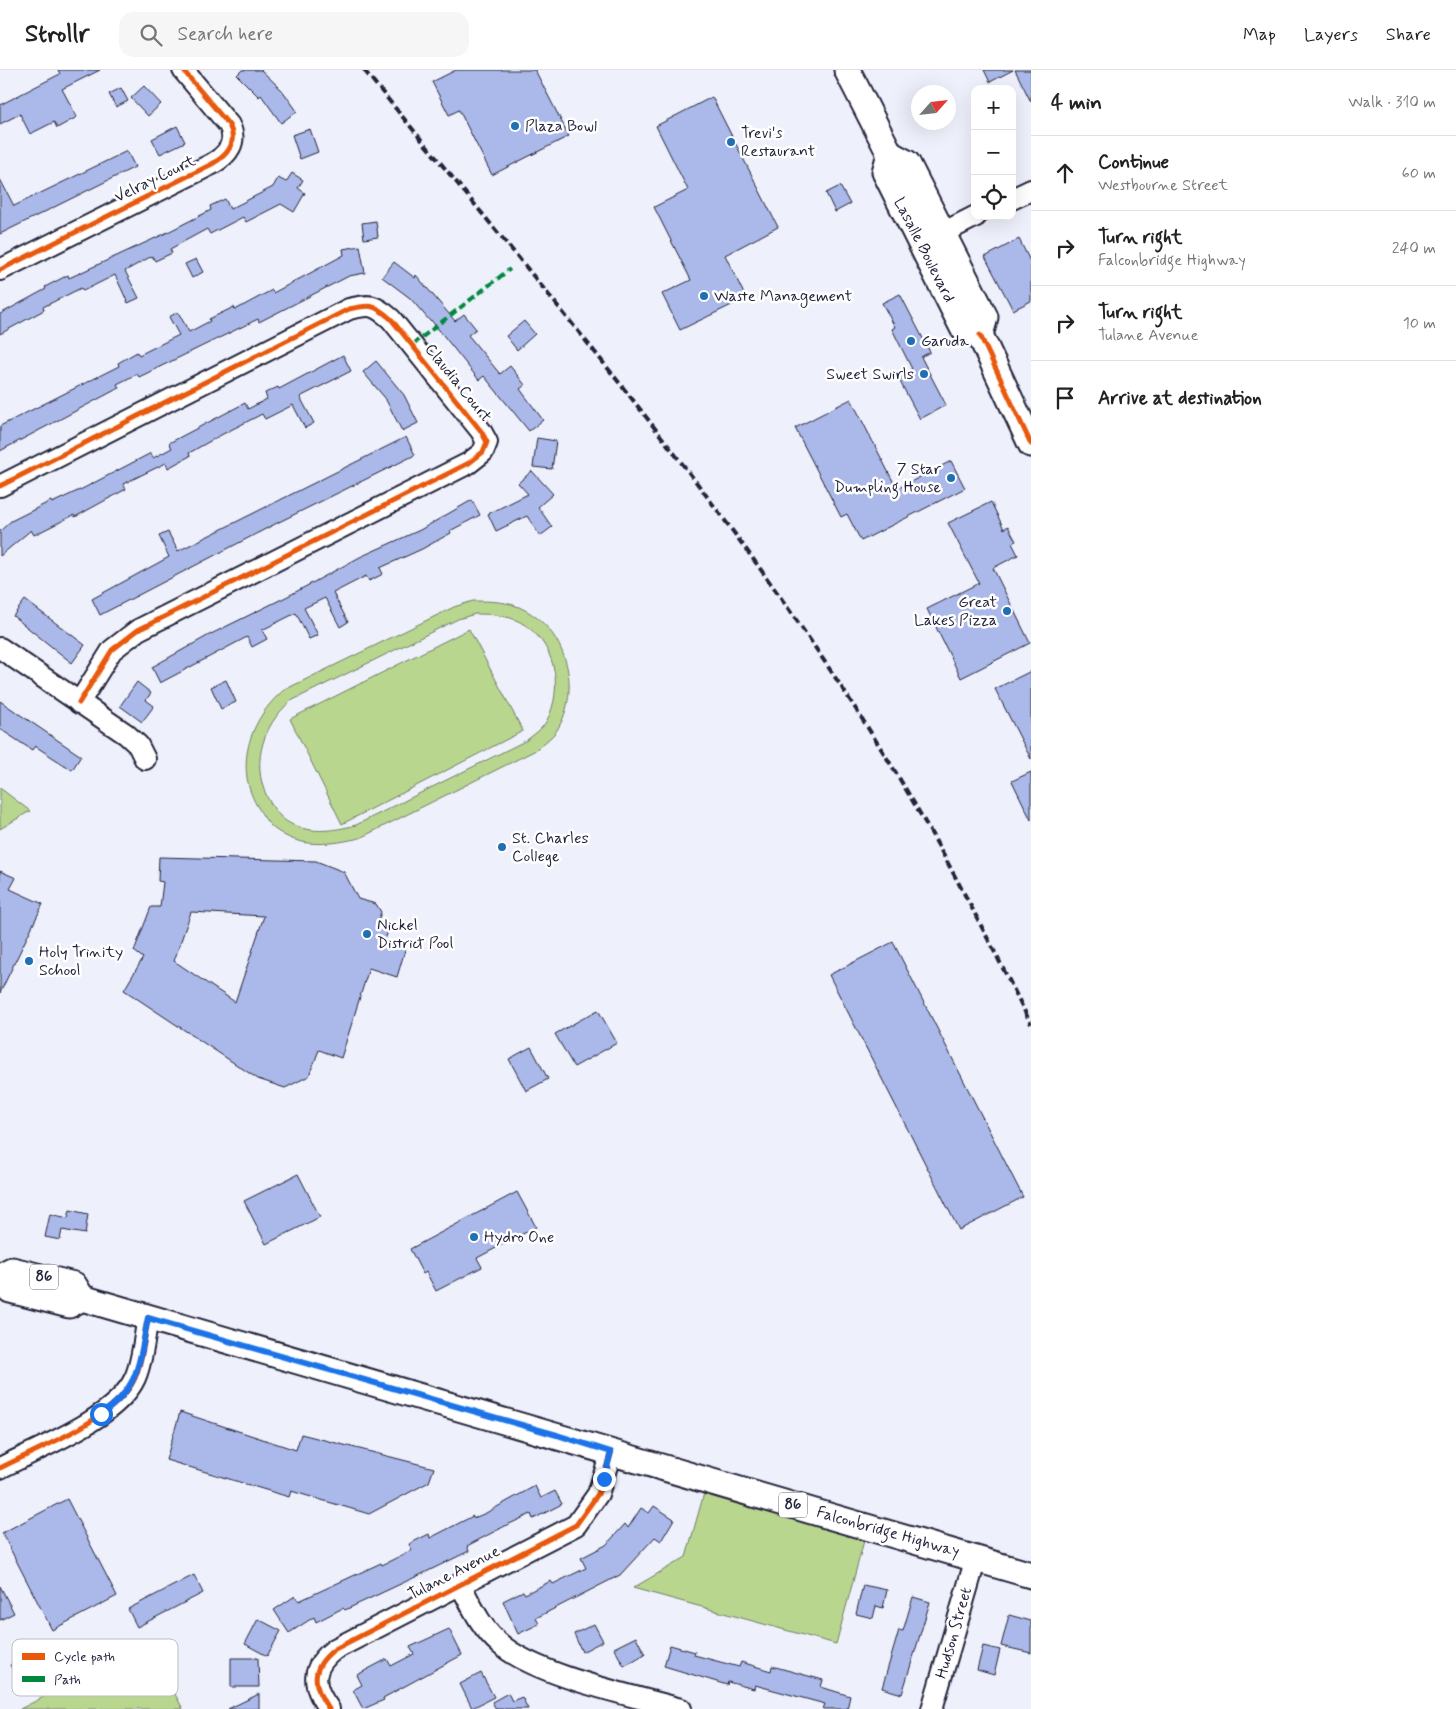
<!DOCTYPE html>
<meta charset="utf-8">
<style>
body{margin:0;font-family:Mynerve,sans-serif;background:#f6f6f6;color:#222}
.controls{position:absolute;right:15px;top:15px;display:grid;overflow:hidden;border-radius:10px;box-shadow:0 5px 20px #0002}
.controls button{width:45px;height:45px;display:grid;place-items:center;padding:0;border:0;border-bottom:1px solid #e0e0e0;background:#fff;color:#222;font:25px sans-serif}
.compass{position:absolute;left:911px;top:15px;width:45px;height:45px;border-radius:50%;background:#fff;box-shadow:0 5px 20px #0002;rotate:63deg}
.stop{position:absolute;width:15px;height:15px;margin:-11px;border:4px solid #1a73e8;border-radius:50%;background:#fff}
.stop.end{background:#1a73e8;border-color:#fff;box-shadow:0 1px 5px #0008}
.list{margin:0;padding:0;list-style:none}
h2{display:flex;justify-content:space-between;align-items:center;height:65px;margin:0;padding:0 20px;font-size:21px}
h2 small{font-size:16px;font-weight:400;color:#767676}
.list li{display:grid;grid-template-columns:32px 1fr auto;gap:15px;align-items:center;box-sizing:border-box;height:75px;padding:0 20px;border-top:1px solid #e0e0e0}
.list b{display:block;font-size:19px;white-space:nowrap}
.list p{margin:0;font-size:16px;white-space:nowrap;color:#767676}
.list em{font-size:16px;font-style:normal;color:#767676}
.icon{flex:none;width:28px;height:28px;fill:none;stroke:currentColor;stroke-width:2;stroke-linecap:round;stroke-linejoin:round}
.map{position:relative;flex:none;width:1031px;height:1639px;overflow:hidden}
header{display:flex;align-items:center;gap:30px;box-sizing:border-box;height:70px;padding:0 25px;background:#fff;border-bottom:1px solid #e0e0e0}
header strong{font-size:24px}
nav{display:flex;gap:28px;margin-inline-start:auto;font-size:18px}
.search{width:350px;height:45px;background:#f6f6f6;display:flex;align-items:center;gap:12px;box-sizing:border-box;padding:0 18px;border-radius:15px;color:#767676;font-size:19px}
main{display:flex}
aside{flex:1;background:#fff}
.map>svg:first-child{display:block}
.green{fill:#b9d68f;stroke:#6e7c65;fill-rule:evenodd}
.building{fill:#aab9e9;stroke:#22223b;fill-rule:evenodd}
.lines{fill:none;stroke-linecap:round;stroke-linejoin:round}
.minor-casing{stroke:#22223b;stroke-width:24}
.major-casing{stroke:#22223b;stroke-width:29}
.minor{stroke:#fff;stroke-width:20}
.major{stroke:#fff;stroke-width:25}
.rail{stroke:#22223b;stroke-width:4;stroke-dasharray:8 4;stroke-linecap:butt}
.quiet{stroke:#00873e;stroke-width:4;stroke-dasharray:8 4;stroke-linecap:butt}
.cycleway-casing{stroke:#fff;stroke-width:8}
.cycleway{stroke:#e8590c;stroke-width:5}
.route{stroke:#1a73e8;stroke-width:6}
.poi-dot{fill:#1f6fb2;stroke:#fff;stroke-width:2}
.labels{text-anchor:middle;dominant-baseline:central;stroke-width:5;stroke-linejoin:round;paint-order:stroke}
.shield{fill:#fff;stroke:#646476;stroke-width:1}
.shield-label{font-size:15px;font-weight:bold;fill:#22223b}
.poi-label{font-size:16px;fill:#22223b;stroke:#fff;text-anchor:start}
.street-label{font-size:16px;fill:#22223b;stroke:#fff}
.key{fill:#fff;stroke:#bdbdc4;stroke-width:1}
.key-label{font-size:14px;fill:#22223b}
</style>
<header>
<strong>Strollr</strong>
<div class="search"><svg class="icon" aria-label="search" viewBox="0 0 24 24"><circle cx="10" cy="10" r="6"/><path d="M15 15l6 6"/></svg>Search here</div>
<nav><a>Map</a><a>Layers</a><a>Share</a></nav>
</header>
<main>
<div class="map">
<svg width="1031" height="1639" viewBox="0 0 1031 1639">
<rect width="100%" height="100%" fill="#eef1fb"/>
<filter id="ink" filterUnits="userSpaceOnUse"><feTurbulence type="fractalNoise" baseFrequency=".02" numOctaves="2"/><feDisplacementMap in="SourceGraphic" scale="10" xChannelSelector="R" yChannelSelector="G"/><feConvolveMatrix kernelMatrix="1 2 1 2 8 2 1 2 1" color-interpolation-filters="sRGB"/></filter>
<g filter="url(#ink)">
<path class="green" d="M473 531C490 531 510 531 525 540 567 562 582 620 557 660 552 668 541 675 534 681L360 768C333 774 303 779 279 762 270 757 264 748 259 739 233 699 249 649 284 620L454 537ZM475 544C490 544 507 545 520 552 555 571 565 618 546 652 542 659 533 665 527 670L356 755C333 761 307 765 286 751 279 746 275 740 271 734 249 699 261 656 291 631L458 549Z
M469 559 523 661 342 754 290 649Z
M0 718 30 741 0 759Z
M708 1409 868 1456 836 1574 633 1518 686 1487Z
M148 1574 183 1639H20Z"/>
<path class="building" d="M58 0H100L62 19 77 47 57 58 54 52 30 64 20 44 0 54V35L60 4Z
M242 0H261L282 20 297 41 281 53 261 25 259 27 237 5Z
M456 0H535L569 66 492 105 459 40 449 45 432 12Z
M984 0H1013L990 12Z
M1015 0H1031V32Z
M144 16 161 34 148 46 131 28Z
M121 18 128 31 116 37 109 24Z
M712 27 778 157 725 185 746 228 680 260 662 224 691 210 654 137 688 120 656 56Z
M177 56 185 72 160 84 152 69Z
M310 59 318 82 300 89 292 65Z
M127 81 135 97 0 164V109L14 136Z
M292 103 303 110 298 118 305 123 294 142 281 134 246 152 243 147 210 164 207 159 170 179 172 183 155 191 152 186 125 201 139 228 128 233 115 205 83 221 81 218 43 237 44 240 0 264V244L46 219 45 217 68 205 69 208 162 165 211 140 210 136 225 129 230 139 273 117 278 108 286 112Z
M840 116 850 134 835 142 826 123Z
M376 151 378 167 364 169 362 153Z
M1019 169 1031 193V231L1013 240 985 187Z
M360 176 365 203 349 206 259 252 258 249 139 307 137 304 117 314 119 318 0 381V356L119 296 118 293 137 282 139 285 179 265 169 247 178 242 189 262 210 251 209 249 234 237 235 240 272 220 273 223 344 185 343 179Z
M196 189 203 202 192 208 185 194Z
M394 192 415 208 416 205 455 251 464 244 476 259 468 265 500 304 510 296 525 315 520 319 543 350 529 361 484 306 479 310 431 250 430 251 410 228 382 207Z
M900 224 930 282 921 287 946 335 920 349 897 306 912 299 892 259 895 257 882 233Z
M524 251 535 264 517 280 506 266Z
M343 285 351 301 300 327 314 353 305 358 293 335 265 349 262 344 219 366 189 383 190 386 168 398 166 393 123 414 126 419 75 447 74 445 34 465 31 460 0 486V461L11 451 51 431 52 433 84 418 151 383 153 388 172 378 169 373 245 333 248 339 267 329 265 323 278 317 279 319Z
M376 291 404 325 418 353 402 361 385 328 363 302Z
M851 329 897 419 951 391 965 418 861 471 847 444 841 447 795 358Z
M406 367 415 385 279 452 100 545 92 529 169 487 159 466 168 462 178 481Z
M537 368 556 371 552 399 533 397Z
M532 401 553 424 538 437 552 457 540 466 527 446 496 461 488 444 528 424 518 413Z
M472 430 480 445 450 461 451 463 422 479 380 498 383 504 369 511 366 506 333 523 348 552 340 557 325 528 304 538 318 565 309 569 296 543 262 560 267 569 252 577 247 567 160 613 152 597 211 564 290 525 360 487 420 460Z
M991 432 1004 459 1008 456 1012 464 1016 471 1012 473 1018 485 993 498 1030 573 961 608 927 539 979 513 948 453Z
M25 530 85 575 72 593 13 546Z
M1031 601V689L995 619Z
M226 610 236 632 221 639 211 617Z
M137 612 151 623 146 630 154 636 142 652 120 636Z
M0 631 81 686 72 700 35 676 32 680 0 659Z
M1031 702V750L1012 711Z
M159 787 316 791 344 802 358 829 376 834 381 842 378 851 390 855 384 873 405 880 397 907 369 898 341 988 319 980 309 1006 285 1018 258 1009 124 920 143 888 134 881 151 837H160L163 812 158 811ZM191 842 264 846 235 932 174 891Z
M0 801 16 808 10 819 43 834 0 923Z
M893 872 1023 1127 959 1160 829 905Z
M598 940 617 973 574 997 555 964Z
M531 977 548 1009 526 1021 509 989Z
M298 1104 320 1147 266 1174 244 1131Z
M517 1122 536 1157 477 1188 482 1197 436 1221 426 1202 423 1204 410 1179Z
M70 1140 88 1144 85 1164 62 1160 60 1170 45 1167 50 1144 68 1148Z
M180 1342 296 1380 301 1364 434 1398 429 1412 369 1444 291 1421 289 1427 166 1390Z
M535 1416 541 1428 555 1421 562 1434 533 1449 531 1444 505 1456 467 1476 469 1481 424 1503 345 1540 343 1538 316 1552 314 1547 289 1563 274 1540 295 1526 299 1531 381 1493 382 1495 412 1480 409 1474 429 1464 430 1468 473 1446 474 1448 486 1443Z
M67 1429 117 1526 52 1560 2 1463Z
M654 1436 674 1449 661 1471 655 1467 620 1505 536 1548 539 1554 518 1564 503 1531 523 1521 525 1524 551 1511 553 1514 586 1498 581 1488 606 1475 625 1454 628 1458 641 1438 649 1443Z
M194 1505 203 1523 137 1557 128 1539Z
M863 1515 887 1520 883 1538 876 1536 873 1548 856 1544Z
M0 1516 14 1543 0 1550Z
M913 1527 930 1532 902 1624 882 1618 899 1560 903 1561Z
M1009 1545 1031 1551V1583L1001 1576Z
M258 1549 281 1561 267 1586 245 1574Z
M594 1554 603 1571 582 1582 574 1564Z
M449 1559 462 1585 383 1628 384 1630 363 1639 353 1620 362 1615 357 1605 387 1589 391 1596 414 1584 410 1577Z
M636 1567 645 1584 624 1596 614 1578Z
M54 1572 68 1599 24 1622 10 1595Z
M670 1575 695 1582 694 1585 739 1597 741 1592 771 1601 772 1596 823 1610 821 1617 850 1626 847 1639H823L825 1634 755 1615 754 1619 728 1612 727 1615 664 1596Z
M983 1576 1000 1580 994 1605 977 1600Z
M231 1588H258L259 1617H231Z
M481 1603 494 1627 472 1638 460 1614Z
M508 1623 512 1631 522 1627 528 1639H496L492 1632Z
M259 1624V1639H228Z"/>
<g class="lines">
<g class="minor-casing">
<path id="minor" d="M1012 129 1031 120
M929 170 976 146
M0 200 212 94C228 85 238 72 229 55L183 0
M0 416 349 239C370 234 374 234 391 249L481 361 487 372 483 382 469 393 138 560 112 580 79 633
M0 578 126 664 138 675 145 689
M0 1398C39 1378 117 1348 135 1308 143 1290 144 1267 148 1248
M460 1514C471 1535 481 1558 500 1574 537 1606 631 1625 681 1639
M329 1639C311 1615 311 1597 335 1579L576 1455 598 1424 611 1383
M932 1639 976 1488"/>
</g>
<g class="major-casing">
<path id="major" d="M847 0 890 84 907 93 985 247 980 265
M890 84 885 102 963 258 980 265 1031 374
M0 1206 12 1200 74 1215 82 1228
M0 1210 10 1220 69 1235 82 1228 1031 1505"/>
</g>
<use href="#minor" class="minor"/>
<use href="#major" class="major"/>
<path class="rail" d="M364 0C541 216 724 429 873 666 932 758 982 856 1031 954"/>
<path class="quiet" d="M412 275 510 199"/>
<g class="cycleway-casing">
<path id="cycleway" d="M0 200 212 94C228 85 238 72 229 55L183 0
M980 265 1031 374
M0 416 349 239C370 234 374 234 391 249L481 361 487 372 483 382 469 393 138 560 112 580 79 633
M0 1398C39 1378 117 1348 135 1308 143 1290 144 1267 148 1248
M329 1639C311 1615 311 1597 335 1579L576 1455 598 1424 611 1383"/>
</g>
<use href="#cycleway" class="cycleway"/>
</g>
</g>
<g class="lines" filter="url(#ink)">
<path class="route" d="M101 1344C141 1318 139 1290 148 1248L557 1365 611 1382 604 1409"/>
</g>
<g class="poi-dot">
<circle cx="515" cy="56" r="5"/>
<circle cx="731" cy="72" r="5"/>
<circle cx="704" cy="226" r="5"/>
<circle cx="911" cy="271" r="5"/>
<circle cx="924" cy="304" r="5"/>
<circle cx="951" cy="408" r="5"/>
<circle cx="1007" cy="541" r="5"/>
<circle cx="502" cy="777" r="5"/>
<circle cx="367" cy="864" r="5"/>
<circle cx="29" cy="891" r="5"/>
<circle cx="474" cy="1167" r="5"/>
</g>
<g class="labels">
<g class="shield">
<rect x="30" y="1194.5" width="28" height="25" rx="4"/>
<rect x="779" y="1422.5" width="28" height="25" rx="4"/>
</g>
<g class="shield-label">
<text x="44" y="1207">86</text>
<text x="793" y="1435">86</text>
</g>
<g class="poi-label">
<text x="525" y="56">Plaza Bowl</text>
<text x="741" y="63">Trevi's<tspan x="741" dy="18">Restaurant</tspan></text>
<text x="714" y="226">Waste Management</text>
<text x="921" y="271">Garuda</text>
<text x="914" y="304" text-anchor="end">Sweet Swirls</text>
<text x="941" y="399" text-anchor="end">7 Star<tspan x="941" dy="18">Dumpling House</tspan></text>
<text x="997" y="532" text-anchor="end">Great<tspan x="997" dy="18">Lakes Pizza</tspan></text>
<text x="512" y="768">St. Charles<tspan x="512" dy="18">College</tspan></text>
<text x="377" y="855">Nickel<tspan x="377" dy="18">District Pool</tspan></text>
<text x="39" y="882">Holy Trinity<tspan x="39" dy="18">School</tspan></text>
<text x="484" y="1167">Hydro One</text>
</g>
<g class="street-label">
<text transform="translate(155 109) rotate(-26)">Velray Court</text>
<text transform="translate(924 180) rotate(63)">Lasalle Boulevard</text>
<text transform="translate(458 313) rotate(51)">Claudia Court</text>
<text transform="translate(888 1462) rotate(16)">Falconbridge Highway</text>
<text transform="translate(454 1503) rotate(-27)">Tulane Avenue</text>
<text transform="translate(954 1563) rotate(-74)">Hudson Street</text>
</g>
</g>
<rect x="12" y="1569" width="166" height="57" rx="8" class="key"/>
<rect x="22" y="1583" width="23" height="7" fill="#e8590c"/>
<rect x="22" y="1606" width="23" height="6" fill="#00873e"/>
<g class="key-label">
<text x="54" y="1591">Cycle path</text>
<text x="54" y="1614">Path</text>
</g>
</svg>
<div class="controls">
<button>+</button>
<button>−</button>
<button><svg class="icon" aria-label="locate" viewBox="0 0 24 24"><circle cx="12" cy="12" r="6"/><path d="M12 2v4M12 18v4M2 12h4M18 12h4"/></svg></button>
</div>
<svg class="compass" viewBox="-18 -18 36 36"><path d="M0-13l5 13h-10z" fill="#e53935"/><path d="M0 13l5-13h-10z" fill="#767676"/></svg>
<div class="stop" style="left:101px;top:1344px"></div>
<div class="stop end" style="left:604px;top:1409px"></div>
</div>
<aside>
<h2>4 min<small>Walk · 310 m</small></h2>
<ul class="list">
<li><svg class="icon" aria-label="ahead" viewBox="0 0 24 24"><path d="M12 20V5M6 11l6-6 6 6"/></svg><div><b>Continue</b><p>Westbourne Street</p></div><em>60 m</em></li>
<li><svg class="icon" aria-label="right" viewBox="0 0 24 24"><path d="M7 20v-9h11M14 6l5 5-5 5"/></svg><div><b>Turn right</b><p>Falconbridge Highway</p></div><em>240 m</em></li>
<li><svg class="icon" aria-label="right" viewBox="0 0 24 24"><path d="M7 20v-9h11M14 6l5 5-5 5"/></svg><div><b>Turn right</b><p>Tulane Avenue</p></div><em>10 m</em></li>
<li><svg class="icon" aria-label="arrive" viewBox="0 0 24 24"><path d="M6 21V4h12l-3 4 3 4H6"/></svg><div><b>Arrive at destination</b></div></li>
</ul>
</aside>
</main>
